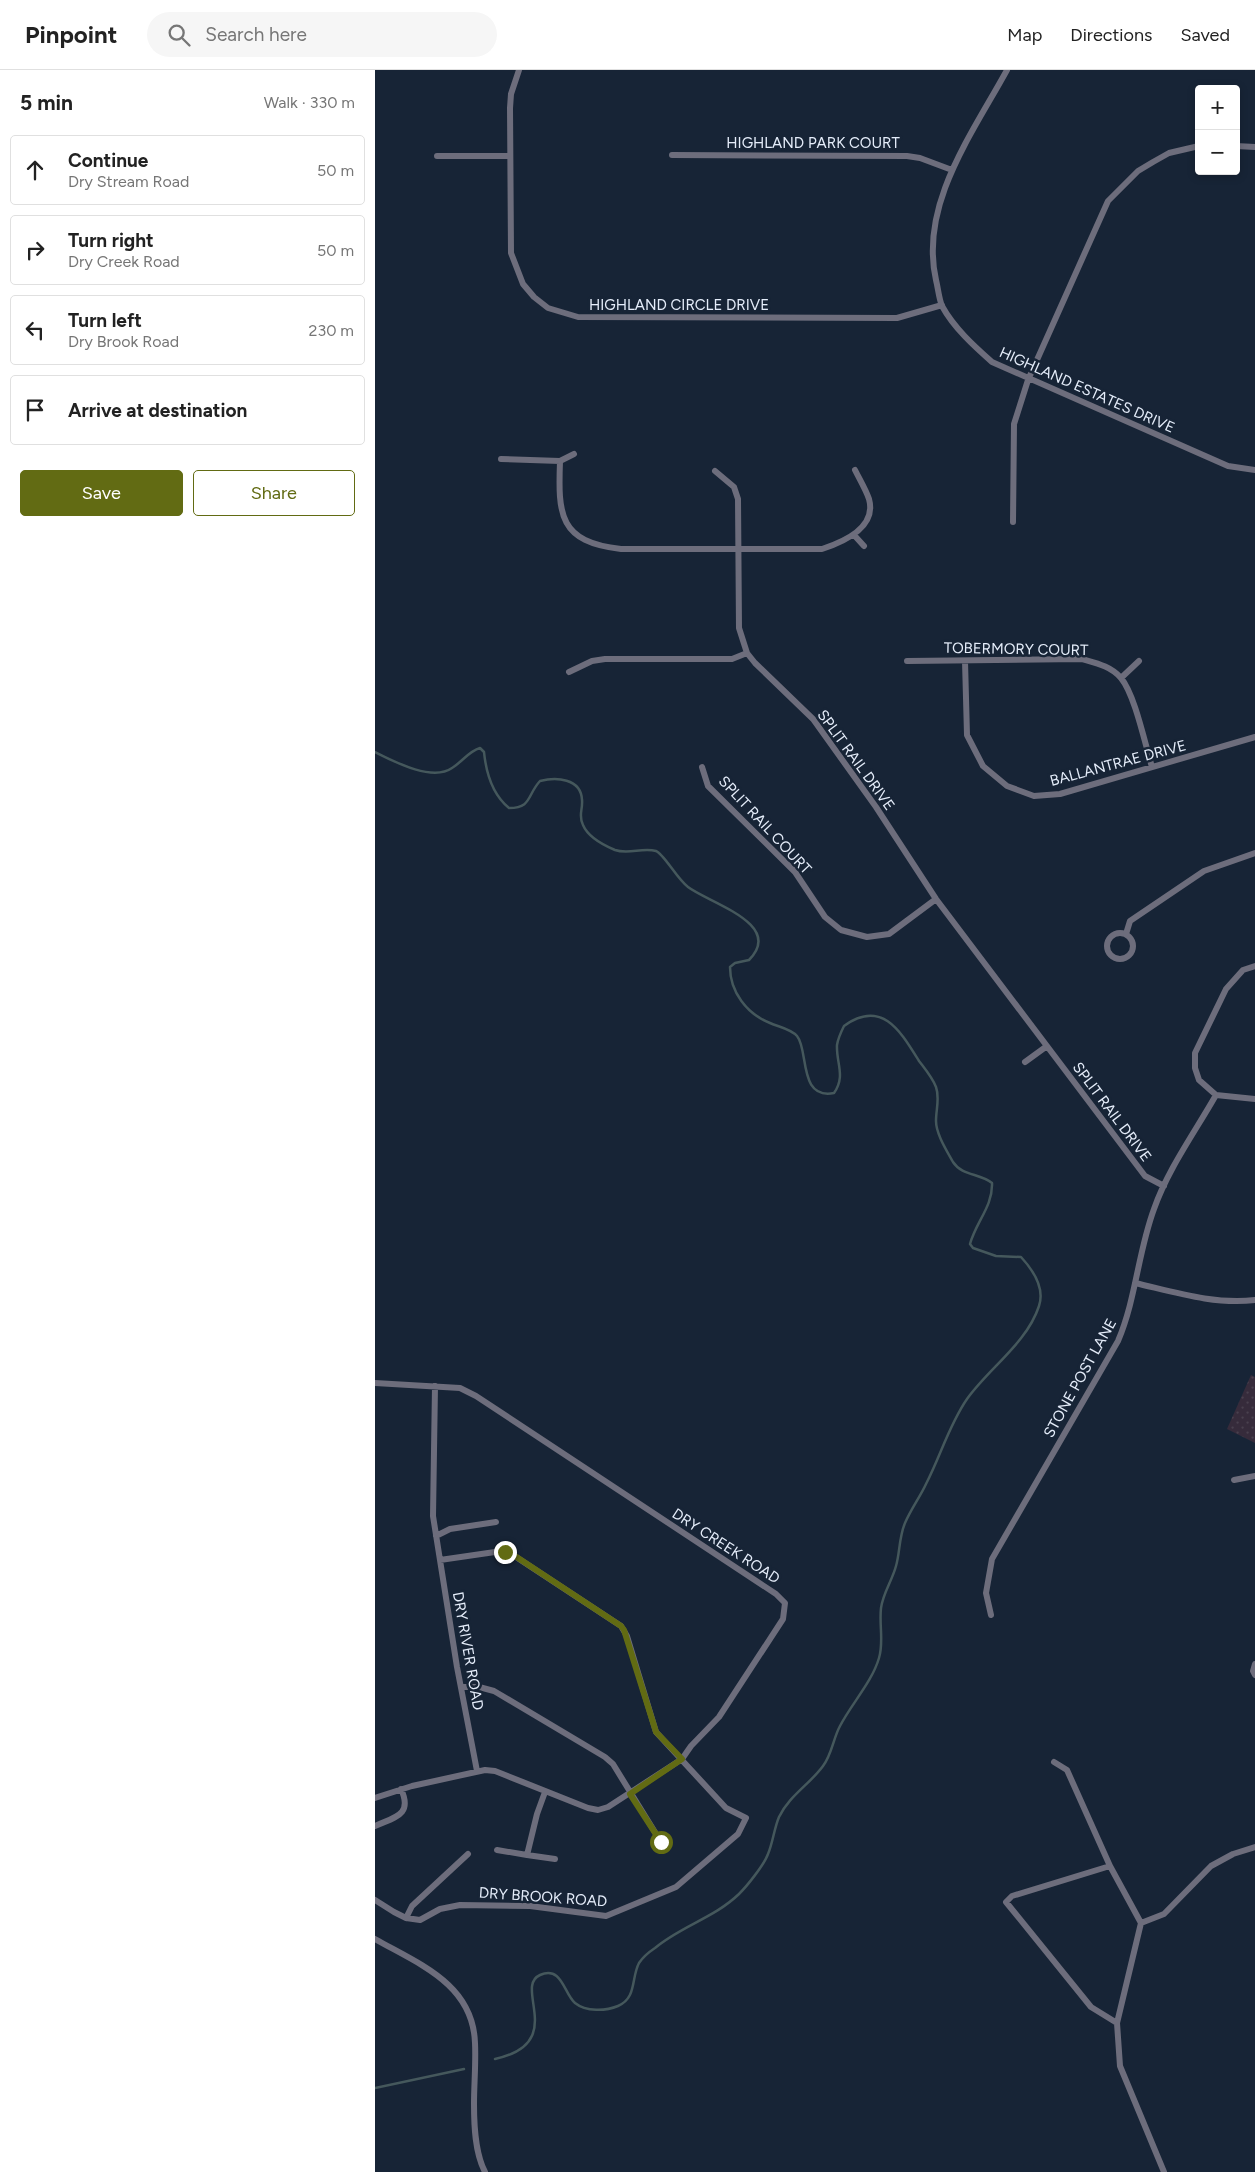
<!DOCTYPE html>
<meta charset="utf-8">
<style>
body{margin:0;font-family:Figtree,sans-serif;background:#f6f6f6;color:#222}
.controls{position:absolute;right:15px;top:15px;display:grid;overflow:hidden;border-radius:5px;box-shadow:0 2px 8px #0003}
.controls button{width:45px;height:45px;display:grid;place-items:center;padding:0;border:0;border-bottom:1px solid #e0e0e0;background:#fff;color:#222;font:25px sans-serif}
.stop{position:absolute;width:15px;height:15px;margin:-11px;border:4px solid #626b13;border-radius:50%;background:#fff}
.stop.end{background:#626b13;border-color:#fff;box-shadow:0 1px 5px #0008}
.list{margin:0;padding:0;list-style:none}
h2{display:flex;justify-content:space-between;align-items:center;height:65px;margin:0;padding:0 20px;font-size:21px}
h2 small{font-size:16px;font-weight:400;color:#767676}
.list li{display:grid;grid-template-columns:32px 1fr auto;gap:15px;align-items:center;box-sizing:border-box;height:70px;margin:0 10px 10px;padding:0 10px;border:1px solid #e0e0e0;border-radius:5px}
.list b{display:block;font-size:19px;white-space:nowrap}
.list p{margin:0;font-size:16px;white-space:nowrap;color:#767676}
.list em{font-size:16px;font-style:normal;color:#767676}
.actions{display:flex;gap:10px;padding:15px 20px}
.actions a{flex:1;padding:11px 0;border:1px solid #626b13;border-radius:5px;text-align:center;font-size:18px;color:#626b13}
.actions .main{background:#626b13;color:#fff}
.icon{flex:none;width:28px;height:28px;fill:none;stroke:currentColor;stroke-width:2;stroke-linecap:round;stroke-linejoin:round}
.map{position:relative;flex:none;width:880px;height:2102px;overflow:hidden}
header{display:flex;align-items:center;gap:30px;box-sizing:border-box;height:70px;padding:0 25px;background:#fff;border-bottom:1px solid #e0e0e0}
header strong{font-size:24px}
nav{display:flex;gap:28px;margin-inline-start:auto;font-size:18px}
.search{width:350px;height:45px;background:#f6f6f6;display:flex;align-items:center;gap:12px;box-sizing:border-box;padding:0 18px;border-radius:28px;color:#767676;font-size:19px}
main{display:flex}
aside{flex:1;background:#fff}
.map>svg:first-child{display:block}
.park{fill:url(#park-dots)}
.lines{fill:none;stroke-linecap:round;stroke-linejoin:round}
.stream{stroke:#45585c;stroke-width:2.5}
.minor{stroke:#6d6d7c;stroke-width:6}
.route{stroke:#626b13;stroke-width:6}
.labels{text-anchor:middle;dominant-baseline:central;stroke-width:5;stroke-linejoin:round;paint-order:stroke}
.street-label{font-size:15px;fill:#e5edfa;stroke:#172436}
</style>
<header>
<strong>Pinpoint</strong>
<div class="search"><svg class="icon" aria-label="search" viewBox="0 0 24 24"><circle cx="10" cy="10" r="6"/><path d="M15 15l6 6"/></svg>Search here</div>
<nav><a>Map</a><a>Directions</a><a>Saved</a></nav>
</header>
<main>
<aside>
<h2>5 min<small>Walk · 330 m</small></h2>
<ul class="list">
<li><svg class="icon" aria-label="ahead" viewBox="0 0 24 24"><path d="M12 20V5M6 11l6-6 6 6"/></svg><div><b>Continue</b><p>Dry Stream Road</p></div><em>50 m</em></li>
<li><svg class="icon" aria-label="right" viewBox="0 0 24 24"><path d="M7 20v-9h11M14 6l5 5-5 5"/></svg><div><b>Turn right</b><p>Dry Creek Road</p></div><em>50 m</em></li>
<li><svg class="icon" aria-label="left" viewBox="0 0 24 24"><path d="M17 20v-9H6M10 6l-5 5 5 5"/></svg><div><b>Turn left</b><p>Dry Brook Road</p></div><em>230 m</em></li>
<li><svg class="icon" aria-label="arrive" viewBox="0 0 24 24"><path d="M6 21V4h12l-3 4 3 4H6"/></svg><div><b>Arrive at destination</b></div></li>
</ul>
<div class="actions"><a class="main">Save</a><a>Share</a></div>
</aside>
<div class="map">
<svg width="880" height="2102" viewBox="0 0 880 2102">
<defs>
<pattern id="park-dots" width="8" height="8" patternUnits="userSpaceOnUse" patternTransform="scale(1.25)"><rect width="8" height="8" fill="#362b3b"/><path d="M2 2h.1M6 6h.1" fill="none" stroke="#49404e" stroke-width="1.8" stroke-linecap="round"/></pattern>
</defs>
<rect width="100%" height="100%" fill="#172436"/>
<path class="park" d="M876 1305 880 1307V1373L852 1359Z"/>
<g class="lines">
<path class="stream" d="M0 682C18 691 57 712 77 698 87 692 94 681 105 678L109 682C111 702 118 725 134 738 157 738 152 725 165 711 181 707 206 708 207 730 208 739 203 746 208 755 213 767 228 775 240 780 254 785 267 777 281 781 289 784 302 809 313 817 334 833 410 854 374 890L360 893 355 897C355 922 372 944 395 953 404 957 416 959 422 966 434 980 423 1030 459 1023 471 1006 461 993 462 975 463 968 466 962 469 956 507 928 526 962 544 991 550 999 557 1007 561 1017 565 1028 561 1039 561 1051 561 1064 572 1081 578 1092 587 1106 605 1103 617 1113 618 1136 601 1152 595 1174L598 1178 621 1186 646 1187C658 1200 670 1218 664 1236 652 1273 614 1298 592 1329 574 1355 566 1385 551 1414 545 1427 536 1439 530 1453 524 1467 525 1482 521 1496 517 1511 508 1523 506 1538 504 1555 509 1572 504 1588 497 1612 477 1633 465 1656 458 1669 457 1684 448 1696 435 1714 414 1726 404 1747 399 1759 398 1772 393 1784 389 1795 372 1816 364 1824 339 1848 306 1856 280 1878 274 1882 268 1887 264 1893 256 1908 262 1928 243 1936 231 1941 211 1942 200 1933 189 1924 187 1895 165 1905 138 1917 193 1973 120 1989
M0 2018 89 1999"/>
<path class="minor" d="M144 0 136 24 135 38 136 183 148 214 159 227 173 238 203 247 522 248 567 235
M632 0C597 64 544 135 561 210 563 218 564 229 567 236 579 258 599 276 617 292L853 396 880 400
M861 76 880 77
M297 85 532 86 545 88 577 100
M62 86H135
M126 389 185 391C183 445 184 472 246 479H447C468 472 502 458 494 429 491 420 485 410 480 400
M185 391 199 384
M340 401 359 417 363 429 364 558 372 583 380 593 438 649 501 737 561 829 770 1106 789 1116
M638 452 639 354 653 310 733 131 763 101 778 92 794 83 824 76
M479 465 489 476
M532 591 707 589C721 593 736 596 746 608 760 625 770 674 777 697
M590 591 592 665 608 696 632 716 659 726 685 724 880 667
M194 602 217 591 230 589H357L372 583
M746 608 764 591
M327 697 333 716 420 802 450 847 466 860 492 867 514 864 561 829
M732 876a13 13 0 1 1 26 0a13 13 0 1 1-26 0Z
M751 864 755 851 829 801 880 783
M880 896 868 900 851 919 820 983V998L824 1010 841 1025 880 1029
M650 992 672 976
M760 1213C799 1222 840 1235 880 1230
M0 1313 85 1318 101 1326 401 1524 410 1533 408 1549 344 1647 316 1676 307 1689 233 1737 223 1740 213 1738 120 1701 110 1700 37 1716 0 1728
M60 1316 58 1446 82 1597 102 1701
M859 1410 880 1406
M61 1466 75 1459 121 1452
M616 1545 611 1523 617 1489 743 1271C761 1229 763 1182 779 1139 793 1099 820 1062 841 1025
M880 1594 878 1601 880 1605
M86 1617H104L119 1621 230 1687 238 1694 286 1772
M679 1692 692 1700 735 1796
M0 1756C20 1747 38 1745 26 1719
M122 1780 152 1785 162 1744 170 1722
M152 1785 180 1789
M0 1830 19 1842 31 1848 45 1850 65 1839 85 1835 155 1836 231 1846 301 1817 363 1764 371 1748 351 1738 281 1662 252 1566 246 1556 135 1483 120 1482 65 1490
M31 1848 37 1836 93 1784
M766 1853 742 1953 745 1996 789 2102
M766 1853 789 1844 836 1796 858 1784 880 1777
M0 1869C44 1894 98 1914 100 1973 101 1993 99 2014 99 2034 99 2056 100 2083 110 2102
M742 1953 716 1937 631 1832 637 1826 735 1796 766 1853"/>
</g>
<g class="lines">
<path class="route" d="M130 1482 140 1486 246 1556 249 1560 281 1662 307 1689 255 1724 286 1772"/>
</g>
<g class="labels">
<g class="street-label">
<text x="438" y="73">HIGHLAND PARK COURT</text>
<text x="304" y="235">HIGHLAND CIRCLE DRIVE</text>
<text transform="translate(712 320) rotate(24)">HIGHLAND ESTATES DRIVE</text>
<text transform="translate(641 579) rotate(1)">TOBERMORY COURT</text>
<text transform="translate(481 690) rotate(54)">SPLIT RAIL DRIVE</text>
<text transform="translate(743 693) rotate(-15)">BALLANTRAE DRIVE</text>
<text transform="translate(390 755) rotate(47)">SPLIT RAIL COURT</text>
<text transform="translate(737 1042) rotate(53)">SPLIT RAIL DRIVE</text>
<text transform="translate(705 1308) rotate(-61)">STONE POST LANE</text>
<text transform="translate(351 1476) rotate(33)">DRY CREEK ROAD</text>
<text transform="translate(93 1581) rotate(80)">DRY RIVER ROAD</text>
<text transform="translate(168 1827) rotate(4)">DRY BROOK ROAD</text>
</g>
</g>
</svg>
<div class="controls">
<button>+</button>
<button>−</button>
</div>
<div class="stop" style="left:286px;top:1772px"></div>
<div class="stop end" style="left:130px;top:1482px"></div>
</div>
</main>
